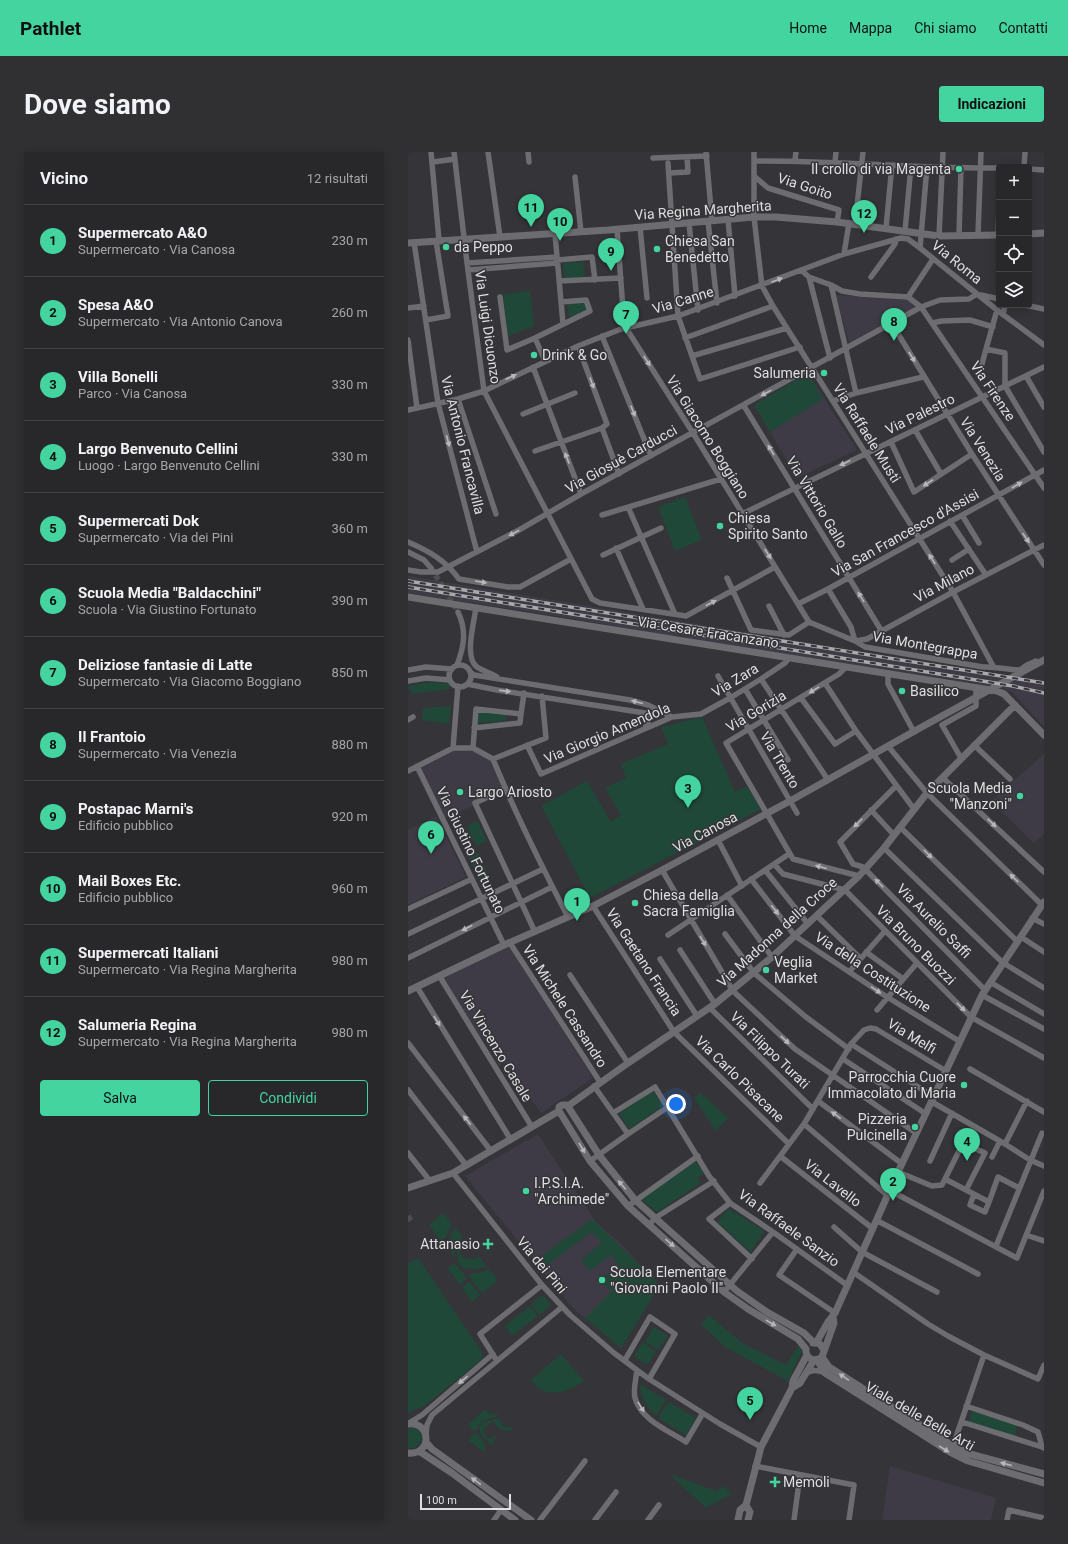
<!DOCTYPE html>
<html lang="it">
<meta charset="utf-8">
<style>
body{margin:0;font-family:Roboto,sans-serif;background:#302f32;color:#f1f3f6}
.controls{position:absolute;right:12px;top:12px;display:grid;overflow:hidden;border-radius:4px;box-shadow:0 2px 10px #0003}
.controls button{width:36px;height:36px;display:grid;place-items:center;padding:0;border:0;border-bottom:1px solid #444447;background:#28272a;color:#f1f3f6;font:20px sans-serif}
.scale{position:absolute;left:12px;bottom:10px;width:91px;box-sizing:border-box;padding-left:4px;border:2px solid #dfdfe1;border-top:0;font-size:11px;line-height:14px;white-space:nowrap;color:#dfdfe1;-webkit-text-stroke:3px #353438;paint-order:stroke}
.you{position:absolute;left:268px;top:952px;width:14px;height:14px;margin:-10px;border:3px solid #fff;border-radius:50%;background:#1a73e8;box-shadow:0 0 0 6px #1a73e833}
.badge{display:grid;place-items:center;width:26px;height:26px;border-radius:50%;background:#44d49f;color:#111;font-size:13px;font-weight:700}
.pin{position:absolute;translate:-50% -33px;filter:drop-shadow(0 1px 2px #0008)}
.pin::after{content:'';position:absolute;top:21px;width:14px;height:12px;background:inherit;clip-path:polygon(0 0,100% 0,50% 100%)}
.list{margin:0;padding:0;list-style:none}
h2{display:flex;justify-content:space-between;align-items:center;height:52px;margin:0;padding:0 16px;font-size:17px}
h2 small{font-size:13px;font-weight:400;color:#a5a5a8}
.list li{display:grid;grid-template-columns:26px 1fr auto;gap:12px;align-items:center;box-sizing:border-box;height:72px;padding:0 16px;border-top:1px solid #444447}
.list b{display:block;font-size:15px;white-space:nowrap}
.list p{margin:0;font-size:13px;white-space:nowrap;color:#a5a5a8}
.list em{font-size:13px;font-style:normal;color:#a5a5a8}
.actions{display:flex;gap:8px;padding:12px 16px}
.actions a{flex:1;padding:9px 0;border:1px solid #44d49f;border-radius:4px;text-align:center;font-size:14px;color:#44d49f}
.actions .main{background:#44d49f;color:#111}
.icon{flex:none;width:22px;height:22px;fill:none;stroke:currentColor;stroke-width:2;stroke-linecap:round;stroke-linejoin:round}
.map{position:relative;flex:none;width:636px;height:1368px;overflow:hidden;border-radius:4px}
header{display:flex;align-items:center;gap:24px;box-sizing:border-box;height:56px;padding:0 20px;background:#44d49f;color:#111}
header strong{font-size:19px}
nav{display:flex;gap:22px;margin-inline-start:auto;font-size:14px}
.intro{display:flex;align-items:center;justify-content:space-between;box-sizing:border-box;height:96px;padding:0 24px}
h1{margin:0;font-size:28px}
.button{padding:10px 18px;border-radius:4px;background:#44d49f;color:#111;font-size:14px;font-weight:700}
main{display:flex;gap:24px;padding:0 24px}
aside{flex:1;background:#28272a;border-radius:4px;box-shadow:0 2px 10px #0003}
.map>svg:first-child{display:block}
.built{fill:#3e3b46}
.green{fill:#204838}
.lines{fill:none;stroke-linecap:round;stroke-linejoin:round}
.minor-tunnel{stroke:#4e4e51;stroke-width:5.5;stroke-dasharray:5.5 3;stroke-linecap:butt}
.minor{stroke:#6d6c71;stroke-width:5.5}
.tertiary{stroke:#6d6c71;stroke-width:7}
.rail-casing{stroke:#a9a9ac;stroke-width:3.5}
.rail{stroke:#353438;stroke-width:2;stroke-dasharray:6;stroke-linecap:butt}
.oneway{fill:#b7b7ba}
.poi-dot{fill:#44d49f;stroke:#353438;stroke-width:1.5}
.labels{text-anchor:middle;dominant-baseline:central;stroke-width:3;stroke-linejoin:round;paint-order:stroke}
.poi-label{font-size:14px;fill:#dfdfe1;stroke:#353438;text-anchor:start}
.street-label{font-size:14px;fill:#dfdfe1;stroke:#353438}
</style>
<header>
<strong>Pathlet</strong>
<nav><a>Home</a><a>Mappa</a><a>Chi siamo</a><a>Contatti</a></nav>
</header>
<div class="intro"><h1>Dove siamo</h1><a class="button">Indicazioni</a></div>
<main>
<aside>
<h2>Vicino<small>12 risultati</small></h2>
<ul class="list">
<li><span class="badge">1</span><div><b>Supermercato A&amp;O</b><p>Supermercato · Via Canosa</p></div><em>230 m</em></li>
<li><span class="badge">2</span><div><b>Spesa A&amp;O</b><p>Supermercato · Via Antonio Canova</p></div><em>260 m</em></li>
<li><span class="badge">3</span><div><b>Villa Bonelli</b><p>Parco · Via Canosa</p></div><em>330 m</em></li>
<li><span class="badge">4</span><div><b>Largo Benvenuto Cellini</b><p>Luogo · Largo Benvenuto Cellini</p></div><em>330 m</em></li>
<li><span class="badge">5</span><div><b>Supermercati Dok</b><p>Supermercato · Via dei Pini</p></div><em>360 m</em></li>
<li><span class="badge">6</span><div><b>Scuola Media &quot;Baldacchini&quot;</b><p>Scuola · Via Giustino Fortunato</p></div><em>390 m</em></li>
<li><span class="badge">7</span><div><b>Deliziose fantasie di Latte</b><p>Supermercato · Via Giacomo Boggiano</p></div><em>850 m</em></li>
<li><span class="badge">8</span><div><b>Il Frantoio</b><p>Supermercato · Via Venezia</p></div><em>880 m</em></li>
<li><span class="badge">9</span><div><b>Postapac Marni's</b><p>Edificio pubblico</p></div><em>920 m</em></li>
<li><span class="badge">10</span><div><b>Mail Boxes Etc.</b><p>Edificio pubblico</p></div><em>960 m</em></li>
<li><span class="badge">11</span><div><b>Supermercati Italiani</b><p>Supermercato · Via Regina Margherita</p></div><em>980 m</em></li>
<li><span class="badge">12</span><div><b>Salumeria Regina</b><p>Supermercato · Via Regina Margherita</p></div><em>980 m</em></li>
</ul>
<div class="actions"><a class="main">Salva</a><a>Condividi</a></div>
</aside>
<div class="map">
<svg width="636" height="1368" viewBox="0 0 636 1368">
<rect width="100%" height="100%" fill="#353438"/>
<path class="built" d="M428 143 510 149 512 154 442 194Z
M400 221 449 298 389 326 346 253Z
M0 424 272 469 452 500 636 529V575L604 540 590 535 282 487 274 483 262 484 155 465 0 441Z
M53 594 86 605 102 638 32 668 5 615Z
M636 602V682L626 691 583 649Z
M28 664 58 725 0 753V678Z
M101 794 185 926 133 961 96 911 90 914 89 908 75 886 72 885 36 826Z
M130 982 187 1069 215 1094 241 1123 213 1196 165 1156 57 1024Z
M482 1314 588 1346 583 1368H474Z"/>
<path class="green" d="M175 110 177 125 156 126 155 111Z
M122 139 126 174 100 184 95 142Z
M176 150 179 158 161 166 160 151Z
M400 221 415 247 362 280 346 253Z
M277 345 294 388 267 399 250 355Z
M23 530 41 532 42 537 4 542 0 534Z
M43 554 41 572 14 568 15 556Z
M70 559 98 562V569L70 571Z
M294 565 327 640 339 634 353 657 182 746 133 654 179 629 203 670 213 663 197 636 218 626 213 612 260 592 253 575Z
M69 669 79 689 68 694 59 674Z
M70 701 80 722 71 727 61 706Z
M244 938 255 954 221 977 211 961Z
M293 941 320 966 308 979 286 946Z
M287 1009 296 1021 289 1026 293 1031 249 1060 233 1047Z
M321 1057 356 1079 343 1100 309 1070Z
M35 1061 44 1072 38 1085 33 1089 21 1073Z
M184 1067 252 1133 213 1196 177 1166 204 1139 192 1129 211 1114 203 1103 182 1119 173 1108 194 1091 184 1080 131 1119 127 1109Z
M47 1075 55 1085 48 1095 46 1103H44C40 1092 41 1085 47 1075Z
M52 1094C52 1101 52 1109 63 1106L66 1108 71 1104 79 1114 69 1117 55 1116C48 1108 47 1103 52 1094Z
M10 1106 74 1200V1207L16 1254 0 1261V1111Z
M46 1110 59 1126 52 1133 40 1117Z
M81 1117 90 1128 74 1141 61 1124 63 1121H71Z
M61 1129 72 1143 64 1150 54 1136Z
M135 1143 143 1153 131 1163 123 1152Z
M122 1154 130 1164 104 1184 97 1174Z
M301 1163 334 1191 378 1213 390 1194 395 1197 380 1229 317 1195 293 1172Z
M246 1175 260 1184 250 1198 237 1189Z
M235 1190 248 1200 239 1213 226 1204Z
M153 1202 176 1229C160 1241 136 1248 123 1228Z
M232 1232 258 1248 248 1264C238 1255 233 1246 232 1232Z
M261 1250 288 1266 278 1283 250 1266Z
M77 1258 83 1262H89L90 1264C81 1267 70 1268 69 1278L65 1279 60 1272Z
M564 1259 609 1273 607 1284 561 1270Z
M91 1266 94 1273 97 1275 103 1274 105 1277C95 1281 90 1277 85 1269L75 1277C76 1281 78 1285 82 1287L86 1284 88 1285 84 1293 73 1283 71 1275 74 1271Z
M0 1276C7 1275 11 1277 14 1284L11 1293 5 1296H0Z
M69 1281C73 1288 80 1292 76 1300L61 1289 65 1282Z
M261 1322 309 1339 315 1334 324 1342 298 1356Z"/>
<g class="lines">
<path class="minor-tunnel" d="M23 416 50 460
M0 1064 3 1069"/>
<path class="minor" d="M23 0 31 88
M46 0 59 111 76 239 184 447 192 451 278 464 367 415
M80 0 92 85
M120 0 121 10
M298 0 304 69
M346 0V65L350 100 354 134 365 154 545 440 585 514
M245 6 299 4
M387 8 388 0
M346 9C428 8 509 17 591 16
M25 10 47 7
M427 10 428 0
M260 11 270 164 292 227 392 195
M616 15 617 0
M621 17 636 18
M261 21 280 20 279 5
M346 24 360 36 431 58 429 70
M167 25 173 80
M320 67 327 144
M300 69 309 151
M281 71 290 158
M447 72 455 0
M232 75 239 146
M478 76 484 13
M209 77 216 171 218 176 285 281 401 470 447 489 457 495 575 515C589 514 603 519 617 518
M497 79 503 14
M147 82 155 172
M570 83 573 0
M590 83 591 57
M531 84 535 0
M551 84 553 16
M6 90 30 251 69 400
M512 96 519 15
M436 102 441 71
M149 108 184 105 187 128
M59 111 149 105
M60 118 149 111
M393 118 401 125 423 133 434 139 452 142 500 145 513 155 636 336
M401 125 422 206
M463 125 487 92 488 87
M151 129 213 126
M423 133 448 241
M573 143 591 147
M92 145 99 198 127 186 182 159 178 148 153 150
M500 145 525 107
M617 153 636 157
M0 156 16 154
M589 158 578 197 597 201V234L636 300
M595 163 597 153
M18 168 40 164 28 89
M524 171 534 169 562 168 585 175
M484 172 564 302 636 413
M194 184 243 304
M127 186 137 209
M277 186 365 154
M0 188 9 256
M170 194 199 272 194 276 211 322
M284 204 379 176
M574 212 578 197
M125 215 173 342
M618 224 636 255
M50 247 88 362
M425 249 448 241 515 225
M336 254 473 478
M0 258 50 247 76 239 170 194 213 177 270 164 436 102 493 86 500 87 512 96 589 158 636 193
M115 262 167 241
M507 278 533 322
M483 290 506 340 564 302
M127 299 194 276
M220 355 267 462
M334 362 636 215
M194 363 313 327
M554 363 571 391
M542 369 578 423
M0 390C21 399 37 408 51 427L100 435H112L163 407
M208 396 235 457
M0 400 16 408 23 416
M195 403 253 376
M544 408 561 397
M0 418 13 420H30L111 378 173 342 513 155 532 148 561 147 569 142
M319 426 343 478 381 483 401 470
M420 437 443 475 447 489
M390 452 420 437 636 318
M361 454 376 483
M68 456C66 470 56 506 69 515 75 519 83 521 89 525
M447 489 459 487 545 440 636 393
M49 513C56 495 59 479 50 460
M41 524a11 11 0 1 1 22 0a11 11 0 1 1-22 0Z
M438 515 431 522 318 591 385 707 451 724
M0 518 18 515 44 517
M612 518 619 513 628 509
M62 520 66 523 222 548 240 553 264 565
M480 521V532L506 580
M310 524 389 661
M353 527 420 628
M0 529 18 526 42 528
M417 531 448 579 506 657
M59 532 89 538 237 561 240 565V571L237 576
M337 537 380 608
M393 546 427 592 448 579
M0 568 5 565
M66 576 112 571 113 562
M119 593 133 622 264 565 293 562 322 546 353 527 377 511 381 506
M566 593 602 627
M480 594 519 641 634 753
M45 596 50 534
M65 596 68 557 113 562 116 541
M553 606 534 573 568 554V535
M85 607 138 586 134 544
M9 614 96 793
M0 619 45 596H65L85 607C107 661 133 713 160 765
M535 626 636 720
M97 637 67 651 127 780
M463 658 486 683
M492 675 609 789
M310 688 334 734
M476 696 594 810 636 836
M366 712 375 722 437 738 563 865 636 906
M457 717 577 838
M254 718 325 839 387 897 508 981
M357 718 400 772
M457 718 455 715 445 712 432 690 488 634
M343 727 387 784 479 845 551 889
M319 743 364 805
M185 754 266 880 381 992
M0 757 64 727
M409 764 452 806
M624 766 636 772
M0 782 135 717
M317 782 346 821 398 865 441 897
M260 783 381 702
M613 785 636 800
M102 791 192 930
M272 798 307 852
M458 800 495 827
M0 806 144 735
M252 807 289 864
M441 820 477 779
M162 823 220 911
M32 825 124 975
M582 830 636 862
M9 835 103 988
M574 843 636 877
M302 856 405 957
M469 858 509 811
M0 891 83 999
M443 892 526 945
M435 907 518 962
M562 917 636 960
M186 934 220 982
M0 938 58 1013
M410 949 493 1011
M524 950 597 992 622 1008 636 1014
M205 961 247 935 301 1024 322 1051 365 1080 439 1133
M396 972 479 1043
M597 992 619 949
M0 1001 22 1029
M372 1004 464 1076
M584 1005 592 989
M182 1009 220 982 260 955
M522 1009 544 961
M490 1020 524 1034 534 1033 537 1027 581 1050 590 1025 611 1036
M45 1021 134 1133 162 1163 206 1201 241 1227 312 1272 353 1295
M537 1027 555 991 577 1001 558 1038
M352 1031 396 972 443 892 456 878 462 876 468 877 538 919
M481 1038 609 1106 636 1039
M566 1042 562 1053 577 1060 581 1050
M322 1051 301 1067 344 1107
M220 1054 290 1004
M468 1068 570 1122
M241 1073 247 1066 306 1029
M426 1075 454 1100 529 1140
M618 1083 636 1089
M588 1094 634 981
M389 1097 371 1123 427 1161
M445 1120 520 1172 540 1184 576 1203 630 1227 636 1213
M134 1133 72 1182 89 1209 154 1155
M316 1140 365 1080
M217 1208 242 1165 267 1182 241 1227
M229 1218C228 1227 225 1237 227 1246 233 1268 261 1279 278 1290L295 1261
M397 1222C405 1217 409 1218 417 1221
M558 1254 615 1273 630 1280 634 1295 636 1296
M554 1270 634 1295
M1 1271 14 1263 85 1202
M18 1283 19 1273 24 1263 89 1209
M545 1294 576 1203
M347 1314 446 1333 441 1368
M86 1368 93 1358
M132 1368 177 1309
M187 1368 208 1340
M240 1368 251 1353
M386 1368 392 1323
M599 1368 601 1358 636 1366"/>
<path class="tertiary" d="M621 82 636 81
M0 91 200 78 346 65H368L429 70 531 84 591 83
M0 445 589 539 596 542 636 583
M0 839 96 793 185 754 254 718 382 649 512 576 636 508
M160 954 220 911 307 852 364 805 451 724 476 696 519 641 607 553
M151 959 182 1009 220 1054 316 1140 340 1157 390 1187 398 1197
M0 1036 45 1021 151 959V955L154 953H159L191 1003 227 1048 329 1139 359 1160 396 1181 406 1191
M405 1191H411L416 1198
M408 1191 420 1170 427 1161 490 1020 574 843 636 750
M398 1200C400 1208 407 1210 414 1205L426 1171 425 1165
M414 1205 421 1215 545 1294 562 1302 636 1322
M409 1208 417 1221 542 1300 560 1309 636 1331
M384 1236 392 1231 406 1208
M0 1272C24 1269 24 1304 0 1301
M18 1290 24 1297 123 1368
M11 1299 44 1321 107 1368
M330 1368 332 1358 338 1353
M340 1368 342 1360 338 1353 353 1295 384 1236 385 1229 399 1203"/>
<g class="rail-casing">
<path id="rail" d="M0 429 636 531
M0 435 605 534 636 541"/>
</g>
<use href="#rail" class="rail"/>
</g>
<defs><path id="oneway-solid" d="M-6-.8H1V-3.2L6.5 0L1 3.2V.8H-6Z"/></defs>
<g class="oneway">
<use href="#oneway-solid" transform="translate(369 128) rotate(-21)"/>
<use href="#oneway-solid" transform="translate(504 205) rotate(59)"/>
<use href="#oneway-solid" transform="translate(239 209) rotate(57)"/>
<use href="#oneway-solid" transform="translate(103 225) rotate(-25)"/>
<use href="#oneway-solid" transform="translate(184 231) rotate(70)"/>
<use href="#oneway-solid" transform="translate(358 241) rotate(151)"/>
<use href="#oneway-solid" transform="translate(225 259) rotate(68)"/>
<use href="#oneway-solid" transform="translate(40 289) rotate(75)"/>
<use href="#oneway-solid" transform="translate(363 298) rotate(-121)"/>
<use href="#oneway-solid" transform="translate(159 306) rotate(-111)"/>
<use href="#oneway-solid" transform="translate(437 311) rotate(154)"/>
<use href="#oneway-solid" transform="translate(520 331) rotate(147)"/>
<use href="#oneway-solid" transform="translate(609 333) rotate(-30)"/>
<use href="#oneway-solid" transform="translate(106 381) rotate(152)"/>
<use href="#oneway-solid" transform="translate(618 386) rotate(56)"/>
<use href="#oneway-solid" transform="translate(360 402) rotate(57)"/>
<use href="#oneway-solid" transform="translate(524 407) rotate(-123)"/>
<use href="#oneway-solid" transform="translate(73 430) rotate(9)"/>
<use href="#oneway-solid" transform="translate(453 445) rotate(-122)"/>
<use href="#oneway-solid" transform="translate(303 451) rotate(-28)"/>
<use href="#oneway-solid" transform="translate(406 538) rotate(148)"/>
<use href="#oneway-solid" transform="translate(97 539) rotate(7)"/>
<use href="#oneway-solid" transform="translate(229 550) rotate(-165)"/>
<use href="#oneway-solid" transform="translate(450 671) rotate(135)"/>
<use href="#oneway-solid" transform="translate(584 671) rotate(43)"/>
<use href="#oneway-solid" transform="translate(520 702) rotate(45)"/>
<use href="#oneway-solid" transform="translate(413 715) rotate(-165)"/>
<use href="#oneway-solid" transform="translate(606 726) rotate(-136)"/>
<use href="#oneway-solid" transform="translate(471 731) rotate(-135)"/>
<use href="#oneway-solid" transform="translate(367 758) rotate(53)"/>
<use href="#oneway-solid" transform="translate(59 776) rotate(153)"/>
<use href="#oneway-solid" transform="translate(295 789) rotate(59)"/>
<use href="#oneway-solid" transform="translate(468 838) rotate(34)"/>
<use href="#oneway-solid" transform="translate(553 855) rotate(45)"/>
<use href="#oneway-solid" transform="translate(29 869) rotate(58)"/>
<use href="#oneway-solid" transform="translate(377 888) rotate(43)"/>
<use href="#oneway-solid" transform="translate(428 963) rotate(-144)"/>
<use href="#oneway-solid" transform="translate(59 968) rotate(-128)"/>
<use href="#oneway-solid" transform="translate(174 996) rotate(59)"/>
<use href="#oneway-solid" transform="translate(214 1033) rotate(-130)"/>
<use href="#oneway-solid" transform="translate(262 1091) rotate(41)"/>
<use href="#oneway-solid" transform="translate(363 1171) rotate(30)"/>
<use href="#oneway-solid" transform="translate(436 1225) rotate(-146)"/>
<use href="#oneway-solid" transform="translate(55 1228) rotate(140)"/>
<use href="#oneway-solid" transform="translate(233 1255) rotate(58)"/>
<use href="#oneway-solid" transform="translate(536 1297) rotate(32)"/>
<use href="#oneway-solid" transform="translate(598 1312) rotate(-165)"/>
<use href="#oneway-solid" transform="translate(68 1329) rotate(-144)"/>
</g>
<g class="poi-dot">
<circle cx="551" cy="17" r="4"/>
<circle cx="38" cy="95" r="4"/>
<circle cx="249" cy="97" r="4"/>
<circle cx="126" cy="203" r="4"/>
<circle cx="416" cy="221" r="4"/>
<circle cx="312" cy="374" r="4"/>
<circle cx="494" cy="539" r="4"/>
<circle cx="52" cy="640" r="4"/>
<circle cx="612" cy="644" r="4"/>
<circle cx="227" cy="751" r="4"/>
<circle cx="358" cy="818" r="4"/>
<circle cx="556" cy="933" r="4"/>
<circle cx="507" cy="975" r="4"/>
<circle cx="118" cy="1039" r="4"/>
<path d="M78 1086h4v4h4v4h-4v4h-4v-4h-4v-4h4z"/>
<circle cx="194" cy="1128" r="4"/>
<path d="M365 1324h4v4h4v4h-4v4h-4v-4h-4v-4h4z"/>
</g>
<g class="labels">
<g class="poi-label">
<text x="543" y="17" text-anchor="end">Il crollo di via Magenta</text>
<text x="257" y="89">Chiesa San<tspan x="257" dy="16">Benedetto</tspan></text>
<text x="46" y="95">da Peppo</text>
<text x="134" y="203">Drink &amp; Go</text>
<text x="408" y="221" text-anchor="end">Salumeria</text>
<text x="320" y="366">Chiesa<tspan x="320" dy="16">Spirito Santo</tspan></text>
<text x="502" y="539">Basilico</text>
<text x="604" y="636" text-anchor="end">Scuola Media<tspan x="604" dy="16">"Manzoni"</tspan></text>
<text x="60" y="640">Largo Ariosto</text>
<text x="235" y="743">Chiesa della<tspan x="235" dy="16">Sacra Famiglia</tspan></text>
<text x="366" y="810">Veglia<tspan x="366" dy="16">Market</tspan></text>
<text x="548" y="925" text-anchor="end">Parrocchia Cuore<tspan x="548" dy="16">Immacolato di Maria</tspan></text>
<text x="499" y="967" text-anchor="end">Pizzeria<tspan x="499" dy="16">Pulcinella</tspan></text>
<text x="126" y="1031">I.P.S.I.A.<tspan x="126" dy="16">"Archimede"</tspan></text>
<text x="72" y="1092" text-anchor="end">Attanasio</text>
<text x="202" y="1120">Scuola Elementare<tspan x="202" dy="16">"Giovanni Paolo II"</tspan></text>
<text x="375" y="1330">Memoli</text>
</g>
<g class="street-label">
<text transform="translate(397 34) rotate(18)">Via Goito</text>
<text transform="translate(295 58) rotate(-4)">Via Regina Margherita</text>
<text transform="translate(549 110) rotate(39)">Via Roma</text>
<text transform="translate(275 148) rotate(-17)">Via Canne</text>
<text transform="translate(80 175) rotate(82)">Via Luigi Dicuonzo</text>
<text transform="translate(585 239) rotate(56)">Via Firenze</text>
<text transform="translate(512 262) rotate(-26)">Via Palestro</text>
<text transform="translate(459 281) rotate(58)">Via Raffaele Musti</text>
<text transform="translate(300 285) rotate(58)">Via Giacomo Boggiano</text>
<text transform="translate(55 293) rotate(76)">Via Antonio Francavilla</text>
<text transform="translate(575 297) rotate(58)">Via Venezia</text>
<text transform="translate(213 307) rotate(-29)">Via Giosuè Carducci</text>
<text transform="translate(409 350) rotate(59)">Via Vittorio Gallo</text>
<text transform="translate(497 381) rotate(-29)">Via San Francesco d'Assisi</text>
<text transform="translate(536 431) rotate(-28)">Via Milano</text>
<text transform="translate(300 480) rotate(9)">Via Cesare Fracanzano</text>
<text transform="translate(517 493) rotate(10)">Via Montegrappa</text>
<text transform="translate(327 528) rotate(-31)">Via Zara</text>
<text transform="translate(348 559) rotate(-31)">Via Gorizia</text>
<text transform="translate(199 581) rotate(-23)">Via Giorgio Amendola</text>
<text transform="translate(372 608) rotate(59)">Via Trento</text>
<text transform="translate(297 680) rotate(-28)">Via Canosa</text>
<text transform="translate(63 698) rotate(64)">Via Giustino Fortunato</text>
<text transform="translate(526 769) rotate(45)">Via Aurelio Saffi</text>
<text transform="translate(369 780) rotate(-42)">Via Madonna della Croce</text>
<text transform="translate(508 793) rotate(45)">Via Bruno Buozzi</text>
<text transform="translate(236 810) rotate(57)">Via Gaetano Francia</text>
<text transform="translate(465 820) rotate(33)">Via della Costituzione</text>
<text transform="translate(157 854) rotate(57)">Via Michele Cassandro</text>
<text transform="translate(504 884) rotate(31)">Via Melfi</text>
<text transform="translate(88 894) rotate(59)">Via Vincenzo Casale</text>
<text transform="translate(362 898) rotate(44)">Via Filippo Turati</text>
<text transform="translate(332 927) rotate(44)">Via Carlo Pisacane</text>
<text transform="translate(425 1031) rotate(38)">Via Lavello</text>
<text transform="translate(381 1076) rotate(36)">Via Raffaele Sanzio</text>
<text transform="translate(134 1113) rotate(50)">Via dei Pini</text>
<text transform="translate(512 1264) rotate(30)">Viale delle Belle Arti</text>
</g>
</g>
</svg>
<div class="controls">
<button>+</button>
<button>−</button>
<button><svg class="icon" aria-label="locate" viewBox="0 0 24 24"><circle cx="12" cy="12" r="6"/><path d="M12 2v4M12 18v4M2 12h4M18 12h4"/></svg></button>
<button><svg class="icon" aria-label="layers" viewBox="0 0 24 24"><path d="M12 4l9 5-9 5-9-5zM3 14l9 5 9-5"/></svg></button>
</div>
<div class="scale">100 m</div>
<div class="you"></div>
<div class="pin badge" style="left:169px;top:769px">1</div>
<div class="pin badge" style="left:485px;top:1049px">2</div>
<div class="pin badge" style="left:280px;top:656px">3</div>
<div class="pin badge" style="left:559px;top:1009px">4</div>
<div class="pin badge" style="left:342px;top:1268px">5</div>
<div class="pin badge" style="left:23px;top:702px">6</div>
<div class="pin badge" style="left:218px;top:182px">7</div>
<div class="pin badge" style="left:486px;top:189px">8</div>
<div class="pin badge" style="left:203px;top:119px">9</div>
<div class="pin badge" style="left:152px;top:89px">10</div>
<div class="pin badge" style="left:123px;top:75px">11</div>
<div class="pin badge" style="left:456px;top:81px">12</div>
</div>
</main>
